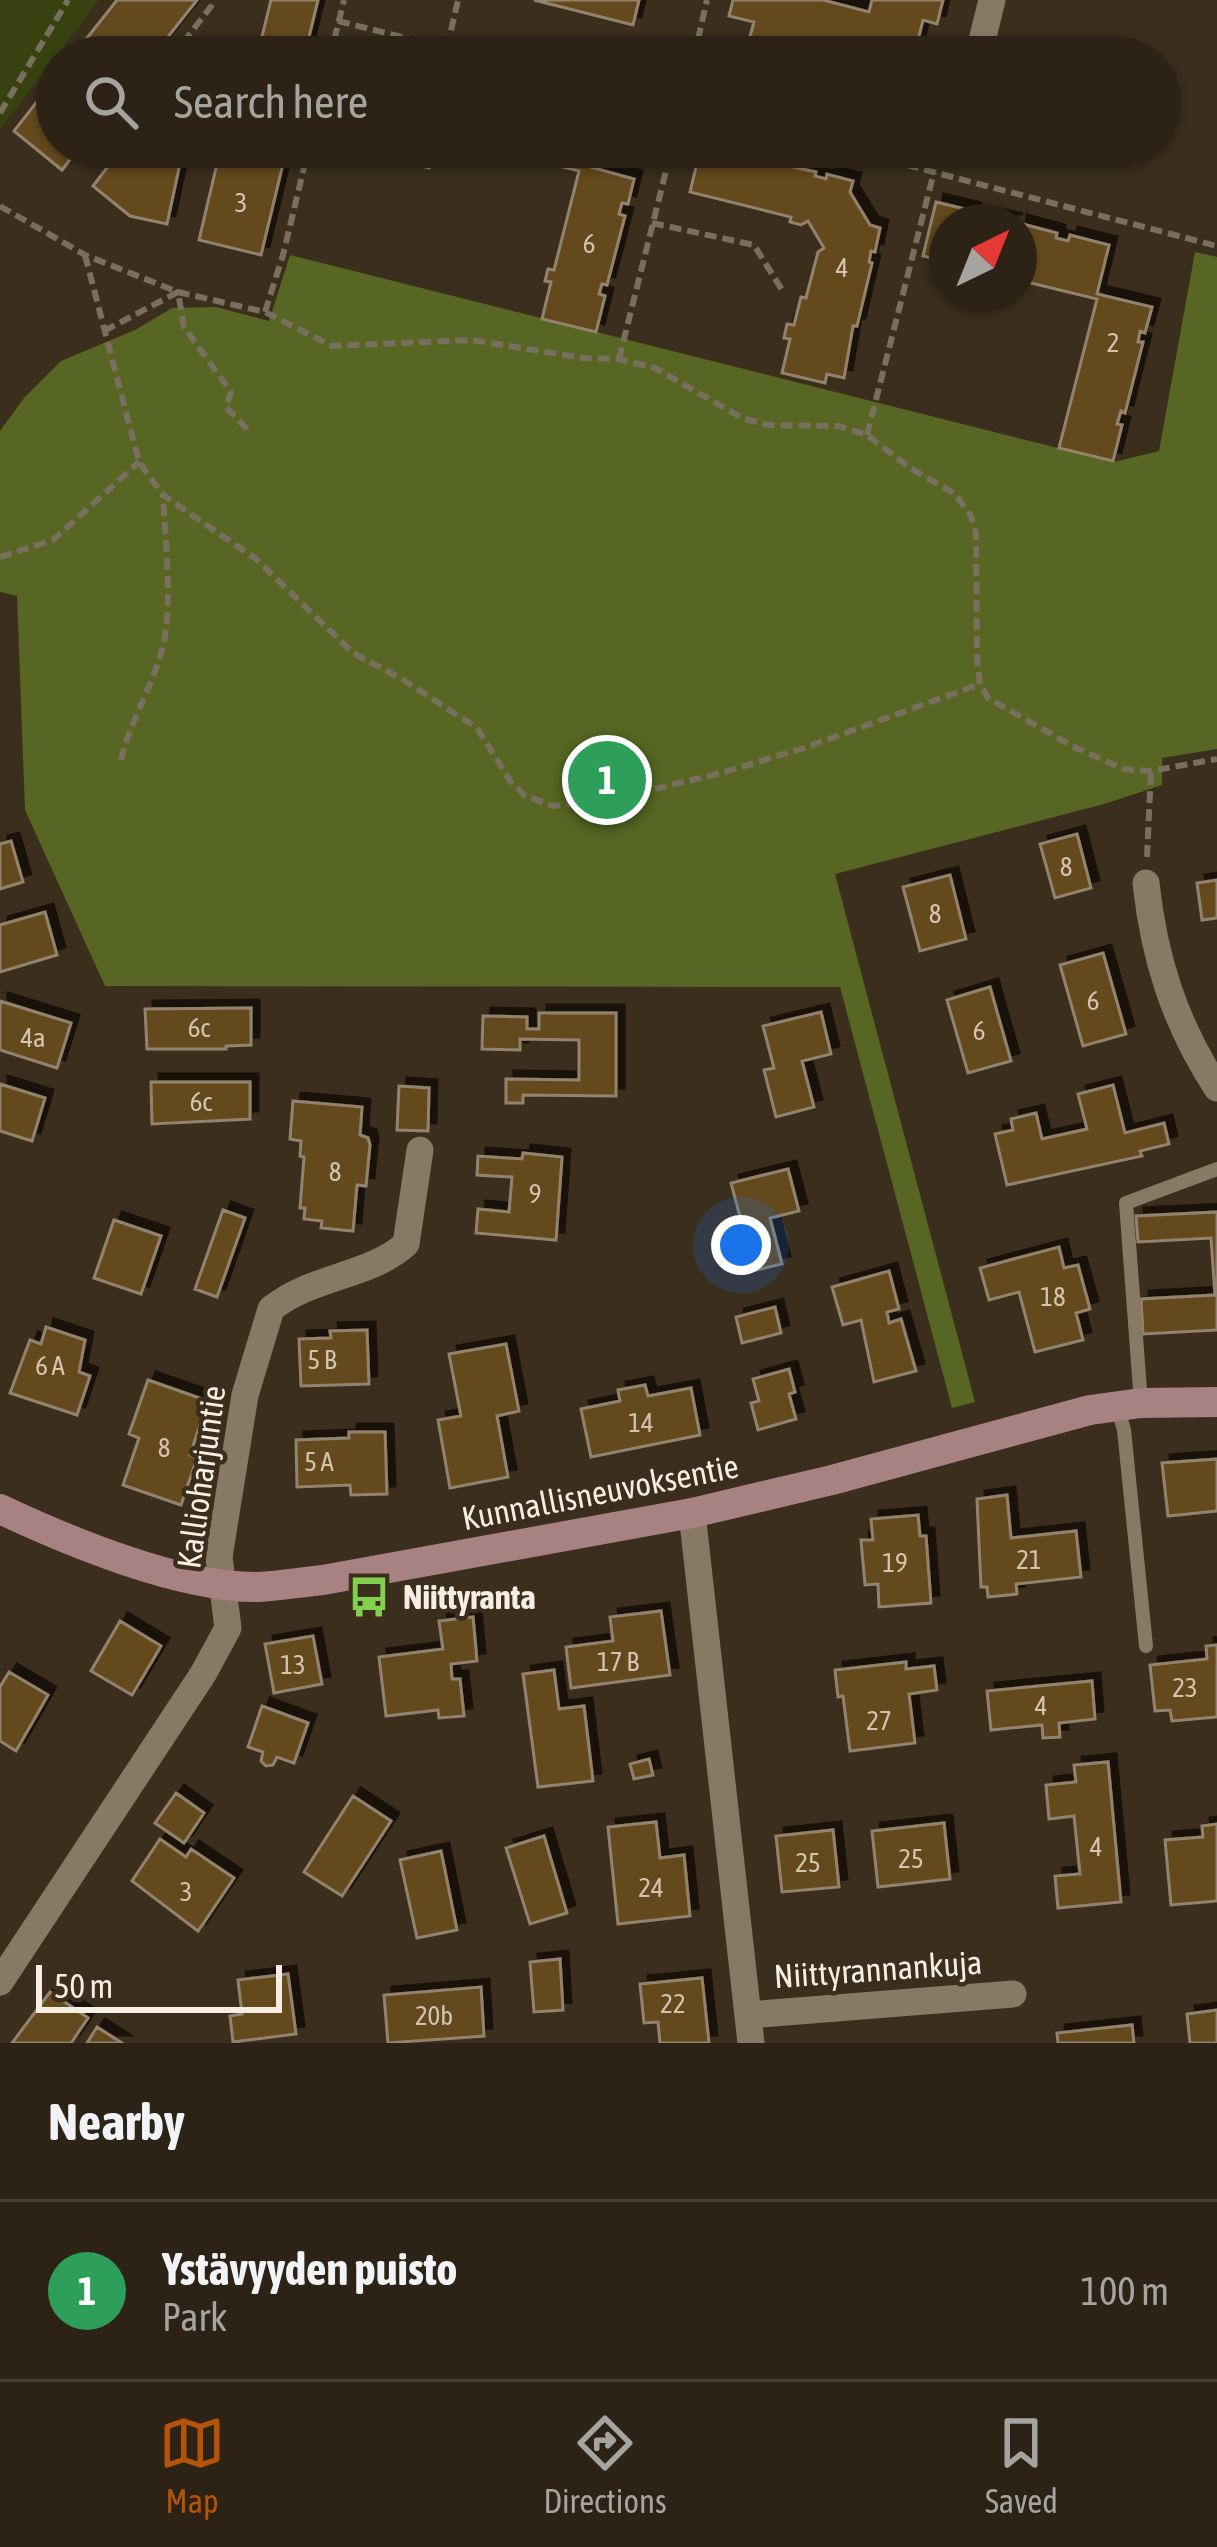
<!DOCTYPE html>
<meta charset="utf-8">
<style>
body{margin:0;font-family:"Asap Condensed",sans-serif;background:#382f22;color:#f1f3f6}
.compass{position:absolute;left:929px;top:204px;width:108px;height:108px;border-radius:50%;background:#2c2215;box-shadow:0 3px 9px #0004;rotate:43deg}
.scale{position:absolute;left:36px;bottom:30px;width:246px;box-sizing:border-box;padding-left:12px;border:6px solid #f6eee2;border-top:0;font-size:33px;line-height:42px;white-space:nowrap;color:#f6eee2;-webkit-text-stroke:9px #3b2e1c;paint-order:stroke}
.you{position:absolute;left:741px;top:1245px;width:42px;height:42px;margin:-30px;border:9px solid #fff;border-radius:50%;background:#1a73e8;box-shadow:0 0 0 18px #1a73e833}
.badge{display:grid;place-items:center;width:78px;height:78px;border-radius:50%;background:#b45309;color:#fff;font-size:39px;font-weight:700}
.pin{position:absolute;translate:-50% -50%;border:6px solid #fff;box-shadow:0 3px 12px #0006}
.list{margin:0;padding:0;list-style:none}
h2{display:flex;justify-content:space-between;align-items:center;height:156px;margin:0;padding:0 48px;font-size:51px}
h2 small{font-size:39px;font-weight:400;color:#a6a4a0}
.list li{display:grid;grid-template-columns:78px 1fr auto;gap:36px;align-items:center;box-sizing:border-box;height:180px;padding:0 48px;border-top:3px solid #483f34}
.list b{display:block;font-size:45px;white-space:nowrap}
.list p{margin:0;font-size:39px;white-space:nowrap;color:#a6a4a0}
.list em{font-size:39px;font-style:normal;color:#a6a4a0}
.icon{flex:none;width:66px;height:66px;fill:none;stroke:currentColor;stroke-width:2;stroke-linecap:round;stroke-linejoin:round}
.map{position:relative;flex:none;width:1217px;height:2043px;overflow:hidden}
.search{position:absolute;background:#2c2215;box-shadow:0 3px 9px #0004;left:36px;right:36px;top:36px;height:132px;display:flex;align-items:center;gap:30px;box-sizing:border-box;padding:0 42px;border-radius:66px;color:#a6a4a0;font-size:45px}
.sheet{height:336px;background:#2c2215}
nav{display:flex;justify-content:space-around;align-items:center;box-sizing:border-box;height:168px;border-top:3px solid #483f34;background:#2c2215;font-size:33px;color:#a6a4a0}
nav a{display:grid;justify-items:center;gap:6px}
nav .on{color:#b45309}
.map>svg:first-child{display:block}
.green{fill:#384211}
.forest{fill:#576622}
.building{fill:#63481c;stroke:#92836e;stroke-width:3;filter:url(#shadow)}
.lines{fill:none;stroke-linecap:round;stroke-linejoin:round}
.path{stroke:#7a6f5f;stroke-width:6;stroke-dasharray:12 6;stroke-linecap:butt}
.lane{stroke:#887964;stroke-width:14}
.street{stroke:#887964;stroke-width:27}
.secondary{stroke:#a88183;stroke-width:30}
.labels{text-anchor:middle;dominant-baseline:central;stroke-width:9;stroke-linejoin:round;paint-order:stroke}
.number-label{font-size:27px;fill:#d1c4b0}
.street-label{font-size:33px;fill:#f6eee2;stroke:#3b2e1c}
.poi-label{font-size:33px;font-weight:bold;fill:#f6eee2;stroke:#3b2e1c;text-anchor:start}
</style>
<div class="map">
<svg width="1217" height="2043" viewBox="0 0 1217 2043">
<defs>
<filter id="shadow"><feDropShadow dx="8" dy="-8" stdDeviation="0" flood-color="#0009"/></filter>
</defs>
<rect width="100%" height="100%" fill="#3b2e1c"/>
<path class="green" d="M0 0H99L0 130Z"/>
<path class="forest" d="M1195 252 1217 257V749L1162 758V785L1104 804 835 874 975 1402 952 1408 840 987 105 986 25 810 17 596 0 592V431L24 398 61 361 135 330 172 308 216 307 269 321 290 255 1114 462 1159 451Z"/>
<path class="building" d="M117 0H197L152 57H72Z
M271 0H318L304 57H257Z
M534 0H639L633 25Z
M733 0H823L869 12 872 0H943L937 24 923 20 916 48 896 43 892 57H770L746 51 754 22 729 16Z
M57 76V147H80L62 170 14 131Z
M123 147H152L179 168 167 224 130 216 93 186Z
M221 147H287L261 255 199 240Z
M343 147H435L429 168Z
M483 147H588L583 165 634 179 628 204 622 203 619 214 625 216 607 285 602 284 599 294 605 296 596 332 542 319 551 282 545 281 548 269 554 270 579 171Z
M701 147 816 172 815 176 826 179 827 174 853 181 850 192 870 225 880 228 875 252 871 251 869 262 872 263 857 326H853L844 378 827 374 825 383 782 373 790 339 784 338 787 324 794 325 801 297 806 298 818 252 824 248 808 221 801 225 790 222 791 217 690 192Z
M936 202 973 211 972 217 984 220 985 215 1015 222H947V262L923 256Z
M1019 223 1057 233 1056 238 1068 241 1070 235 1109 245 1097 294 1152 307 1145 333 1140 331 1138 342H1143L1125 413 1121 411 1117 424 1122 425 1113 461 1059 448 1097 299 1019 280Z
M1077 834 1091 888 1055 898 1040 844Z
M11 841 23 882 0 889V844Z
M950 875 966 939 920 951 903 887Z
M1217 880V918L1202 920 1197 883Z
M45 912 57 955 0 972V925Z
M1103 953 1126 1034 1083 1046 1060 965Z
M990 987 1011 1061 968 1073 947 1000Z
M0 1001 71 1023 57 1068 0 1050Z
M251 1008V1045L226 1046V1049H147L145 1009Z
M821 1012 831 1054 802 1061 814 1107 776 1117 764 1070 774 1068 763 1026Z
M539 1013H616V1096L523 1095V1103H506V1079L579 1080V1040L520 1039V1050L482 1049 483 1016 527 1017V1029H539Z
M151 1082H250V1119L152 1124Z
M0 1084 45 1098 32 1141 0 1131Z
M1113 1085 1125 1133 1164 1123 1169 1144 1140 1151 1142 1156 1007 1185 995 1134 1013 1130 1011 1119 1036 1113 1042 1139 1087 1129 1078 1094Z
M399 1086 429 1088 428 1131 397 1130Z
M293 1101 362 1107 360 1135 368 1138 370 1145 366 1186 357 1185 353 1231 321 1228 322 1221 304 1219 305 1208H300L304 1157 300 1156 301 1141 290 1139Z
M523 1153 562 1157 556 1240 476 1233 478 1209 509 1212 512 1177 477 1175 478 1156 522 1159Z
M788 1169 799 1211 770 1218 782 1264 743 1273 732 1226 742 1224 731 1183Z
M223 1210 245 1218 217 1297 195 1289Z
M1217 1212V1330L1143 1334 1141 1299 1215 1295 1211 1238 1138 1242 1136 1216Z
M114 1220 161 1236 141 1294 94 1278Z
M1059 1247 1064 1268 1078 1265 1090 1309 1076 1313 1083 1340 1035 1352 1019 1292 989 1300 980 1268Z
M889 1271 899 1309 887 1312 889 1323 901 1319 916 1371 874 1382 861 1320 843 1325 832 1287Z
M775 1307 781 1333 742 1343 736 1317Z
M46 1327 85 1340 79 1372 90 1376 77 1415 10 1393 30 1340 41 1344Z
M367 1330 369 1384 301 1386 299 1339 331 1338 330 1331Z
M506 1344 519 1411 497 1416 508 1477 450 1488 438 1420 461 1416 449 1354Z
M789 1369 795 1392 789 1394 796 1419 758 1430 751 1403 759 1401 753 1379Z
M148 1380 208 1401 190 1455 197 1458 181 1505 123 1485 139 1438 129 1434Z
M645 1385 648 1396 691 1388 700 1435 591 1457 581 1409 620 1401 618 1390Z
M349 1432H385L387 1494 351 1495 350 1485 297 1487 296 1440 349 1438Z
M1217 1459V1511L1168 1516 1162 1463Z
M1007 1495 1011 1538 1076 1531 1081 1577 1016 1584 1017 1594 988 1597 987 1587H981L977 1499Z
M918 1515 920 1536H926L931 1603 879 1607 878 1584 865 1585 861 1540H873L871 1519Z
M661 1611 670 1675 571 1688 566 1647 613 1641 610 1617Z
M473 1617 477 1661 451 1664 452 1679H460L464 1716 439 1718 438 1710 386 1716 379 1657 443 1649 439 1621Z
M120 1621 161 1646 132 1695 91 1671Z
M313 1636 322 1684 274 1693 265 1644Z
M1217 1645V1717L1172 1721 1170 1710 1155 1711 1150 1665 1207 1659 1206 1646Z
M906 1662V1669L934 1666 937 1690 909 1694 915 1743 850 1751 843 1696 838 1697 835 1670Z
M554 1670 559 1709 584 1706 593 1781 538 1787 523 1674Z
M9 1672 48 1695 16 1751 0 1741V1687Z
M1092 1681 1095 1719 1059 1723 1060 1737 1043 1738 1042 1725 991 1730 987 1691Z
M262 1706 308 1723 294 1763 277 1757 273 1765 266 1766 261 1761 263 1752 248 1747Z
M649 1759 653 1775 634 1779 630 1764Z
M1108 1762 1121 1902 1058 1908 1055 1876 1080 1874 1074 1816 1049 1819 1046 1785 1076 1782 1074 1765Z
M176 1793 204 1813 184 1843 155 1823Z
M353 1796 391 1821 342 1896 304 1872Z
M656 1822 660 1858 684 1855 690 1916 618 1924 608 1827Z
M944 1823 950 1879 878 1887 872 1831Z
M1217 1824V1901L1171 1905 1165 1840 1203 1837 1202 1826Z
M833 1830 839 1887 782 1892 776 1836Z
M544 1836 567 1913 530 1924 506 1848Z
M160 1839 186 1857 191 1849 234 1878 198 1931 132 1881Z
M441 1851 457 1930 417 1938 400 1860Z
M560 1959 563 2010 534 2012 530 1962Z
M288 1974 296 2034 233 2042 230 2016 242 2014 238 1980Z
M702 1978 709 2043H660L658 2022 644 2023 640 1984Z
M481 1987 484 2036 388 2043 384 1995Z
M50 1992 88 2018 71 2043H12Z
M1217 2010V2043H1190L1187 2014Z
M1132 2025 1134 2043H1058L1057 2033Z
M97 2027 122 2043H87Z"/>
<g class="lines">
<path class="path" d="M338 21 482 57
M447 48 458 0
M172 57 216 0
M330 57 344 0
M694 57 707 0
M0 113 68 0
M837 147 1217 246
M78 150 90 161 101 147
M0 206 85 255 178 292 265 312 332 346 472 340 583 358 619 359 655 368 742 418 768 425 839 426 867 435 910 468 955 494 971 516 976 533 977 656 980 684 988 698 1076 748 1124 769 1151 771 1217 759
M652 223 754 245 784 293
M85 255 139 462 163 495 256 559 353 653 402 679 477 728 511 782 524 795 553 806 633 794 721 773 801 749 980 684
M265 312 283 255 309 147
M104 331 178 292 184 327 231 392 226 407 248 430
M619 359 672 147
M867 435 934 172
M0 557 53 540 139 462
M121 760C130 721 153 686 163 646 173 607 165 536 163 495
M1147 857 1151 771"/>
<path class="lane" d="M1141 1403 1126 1203 1217 1169
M1117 1406 1124 1430 1146 1646"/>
<path class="street" d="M978 57 992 0
M1146 883C1154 958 1175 1024 1217 1088
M692 1513 751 2043
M0 1982 203 1674 228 1628 219 1557 245 1395 271 1309C311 1276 369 1277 406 1244L420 1150
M748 2015 1013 1994"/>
<path class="secondary" d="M0 1509C70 1542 181 1588 258 1587 280 1586 302 1582 323 1580L692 1513 832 1480 1090 1410 1141 1403 1217 1402"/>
</g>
<defs>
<g id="bus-bare" transform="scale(3.24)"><path d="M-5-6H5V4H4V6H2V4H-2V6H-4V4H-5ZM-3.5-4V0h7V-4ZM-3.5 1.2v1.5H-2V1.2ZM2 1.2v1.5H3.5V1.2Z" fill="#81d050" stroke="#3b2e1c" stroke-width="2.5" paint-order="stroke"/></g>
</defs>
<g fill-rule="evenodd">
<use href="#bus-bare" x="369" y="1597"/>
</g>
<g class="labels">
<g class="number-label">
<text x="241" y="202">3</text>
<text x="589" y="243">6</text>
<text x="842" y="267">4</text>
<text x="1113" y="342">2</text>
<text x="1066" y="866">8</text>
<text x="935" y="913">8</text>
<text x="1093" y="1000">6</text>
<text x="199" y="1027">6c</text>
<text x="979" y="1030">6</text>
<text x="33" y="1037">4a</text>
<text x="201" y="1101">6c</text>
<text x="335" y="1171">8</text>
<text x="535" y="1193">9</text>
<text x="1053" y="1296">18</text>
<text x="322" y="1359">5 B</text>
<text x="50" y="1365">6 A</text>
<text x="641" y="1422">14</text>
<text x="164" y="1447">8</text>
<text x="319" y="1461">5 A</text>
<text x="1029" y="1559">21</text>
<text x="895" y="1562">19</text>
<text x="618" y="1661">17 B</text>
<text x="293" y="1664">13</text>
<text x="1185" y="1687">23</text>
<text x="1041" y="1705">4</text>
<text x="879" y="1720">27</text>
<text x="1096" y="1846">4</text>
<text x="911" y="1858">25</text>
<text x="808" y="1862">25</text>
<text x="651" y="1887">24</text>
<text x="186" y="1891">3</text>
<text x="673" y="2003">22</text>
<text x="434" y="2015">20b</text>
</g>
<g class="street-label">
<text transform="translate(201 1477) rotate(-82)">Kallioharjuntie</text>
<text transform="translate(600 1492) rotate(-11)">Kunnallisneuvoksentie</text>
<text transform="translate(878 1969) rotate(-4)">Niittyrannankuja</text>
</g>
<g class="poi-label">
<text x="403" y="1597">Niittyranta</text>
</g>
</g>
</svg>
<svg class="compass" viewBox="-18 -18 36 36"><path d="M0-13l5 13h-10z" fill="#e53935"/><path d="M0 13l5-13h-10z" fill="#a6a4a0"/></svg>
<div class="scale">50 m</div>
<div class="you"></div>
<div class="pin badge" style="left:607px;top:780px;background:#2e9e5b">1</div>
<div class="search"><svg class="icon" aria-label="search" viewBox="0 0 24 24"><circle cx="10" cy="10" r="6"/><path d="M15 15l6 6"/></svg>Search here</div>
</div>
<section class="sheet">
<h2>Nearby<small></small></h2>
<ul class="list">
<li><span class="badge" style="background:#2e9e5b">1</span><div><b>Ystävyyden puisto</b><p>Park</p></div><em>100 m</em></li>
</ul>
</section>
<nav>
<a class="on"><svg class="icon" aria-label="map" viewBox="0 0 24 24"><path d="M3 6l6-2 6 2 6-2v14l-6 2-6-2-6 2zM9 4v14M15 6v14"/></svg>Map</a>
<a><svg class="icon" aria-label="directions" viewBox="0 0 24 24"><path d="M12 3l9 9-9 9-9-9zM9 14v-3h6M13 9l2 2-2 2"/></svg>Directions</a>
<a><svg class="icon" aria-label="saved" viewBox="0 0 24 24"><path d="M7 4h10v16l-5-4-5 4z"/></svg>Saved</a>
</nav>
